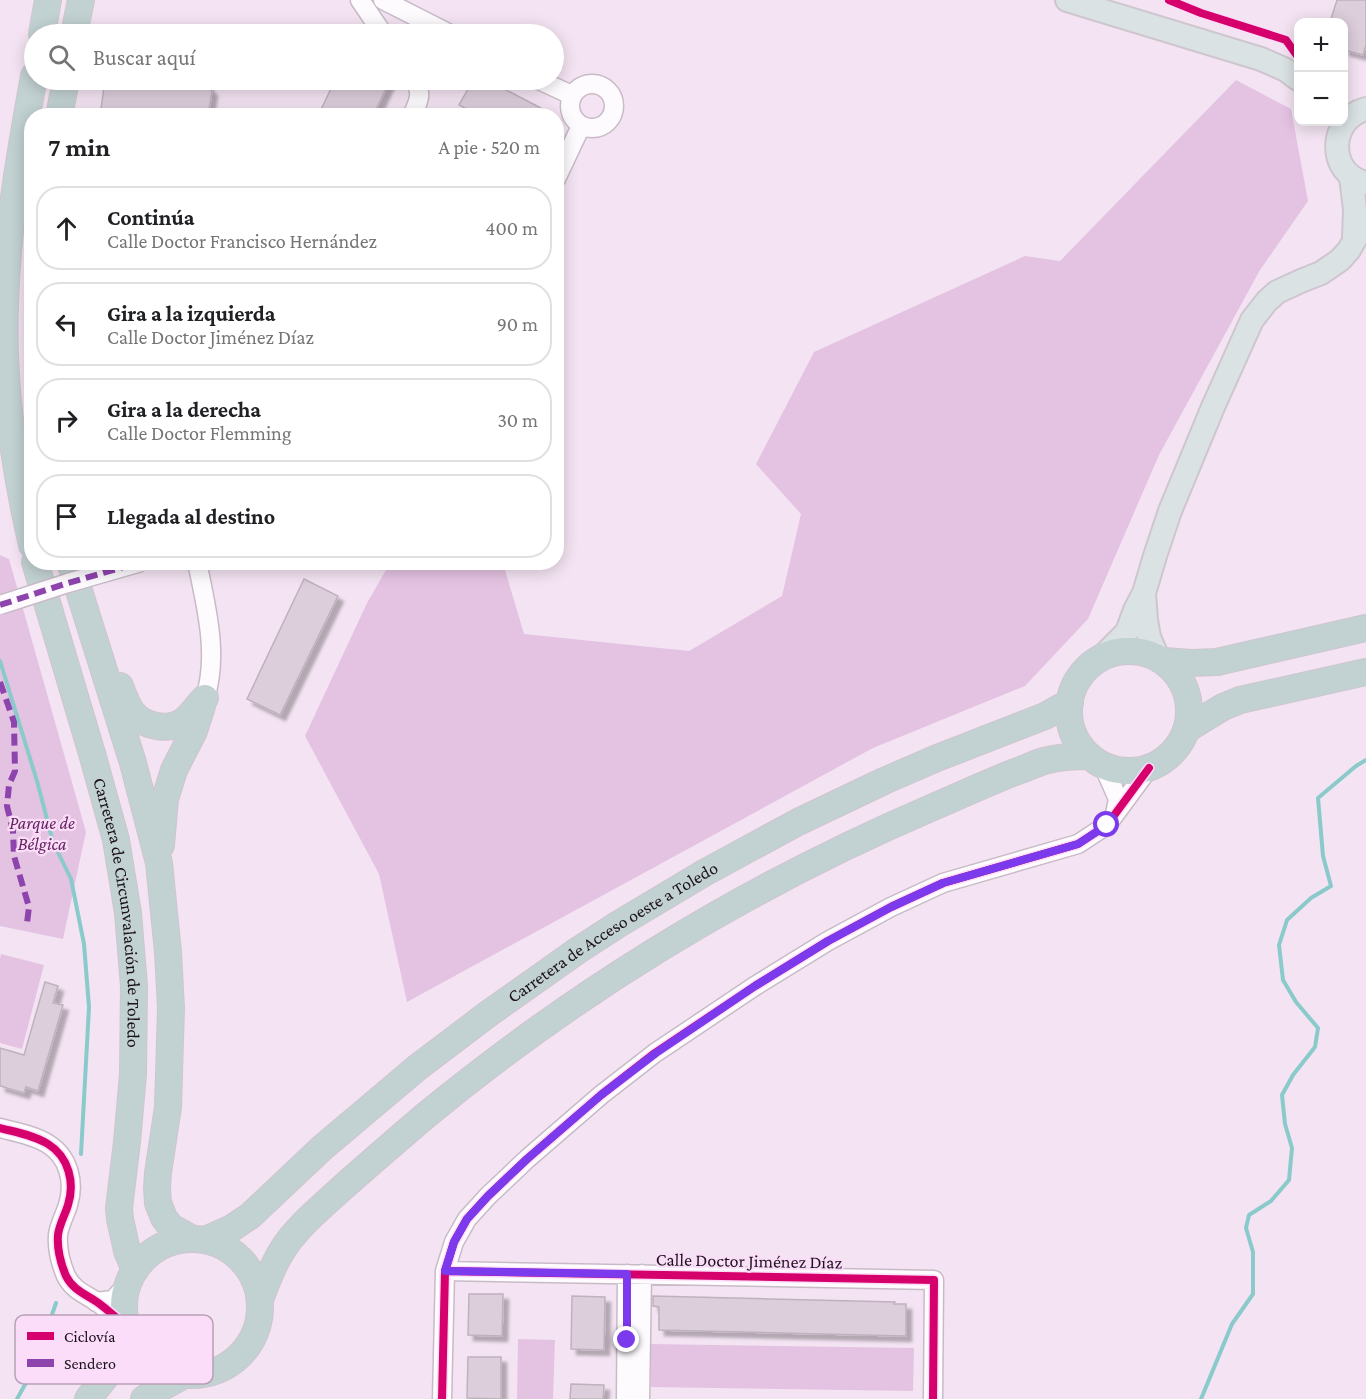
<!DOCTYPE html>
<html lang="es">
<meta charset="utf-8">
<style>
body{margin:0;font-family:"Crimson Pro",serif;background:#f6f6f6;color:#202124}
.controls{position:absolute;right:18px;top:18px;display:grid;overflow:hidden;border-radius:12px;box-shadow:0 3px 15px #0003}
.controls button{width:54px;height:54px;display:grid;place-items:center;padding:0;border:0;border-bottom:2px solid #e0e0e0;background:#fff;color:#202124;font:30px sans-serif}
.stop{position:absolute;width:18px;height:18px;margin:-14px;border:4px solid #7c3aed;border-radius:50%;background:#fff}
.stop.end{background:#7c3aed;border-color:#fff;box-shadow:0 2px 6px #0008}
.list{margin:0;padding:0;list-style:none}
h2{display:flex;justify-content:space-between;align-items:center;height:78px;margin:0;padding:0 24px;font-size:26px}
h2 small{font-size:20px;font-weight:400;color:#757577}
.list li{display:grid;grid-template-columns:39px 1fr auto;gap:18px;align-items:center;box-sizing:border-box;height:84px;margin:0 12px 12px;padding:0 12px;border:2px solid #e0e0e0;border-radius:24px}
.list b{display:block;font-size:22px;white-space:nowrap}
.list p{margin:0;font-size:20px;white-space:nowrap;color:#757577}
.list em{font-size:20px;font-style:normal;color:#757577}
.icon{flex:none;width:33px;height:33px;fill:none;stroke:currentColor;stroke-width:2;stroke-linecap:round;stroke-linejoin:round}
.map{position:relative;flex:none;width:1366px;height:1399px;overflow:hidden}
.search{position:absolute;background:#fff;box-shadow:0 3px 15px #0003;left:24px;top:24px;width:540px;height:66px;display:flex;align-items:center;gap:15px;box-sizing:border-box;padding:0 21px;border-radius:33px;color:#757577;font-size:22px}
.panel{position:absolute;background:#fff;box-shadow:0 3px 15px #0003;left:24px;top:108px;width:540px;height:462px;border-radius:24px}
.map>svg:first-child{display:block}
.green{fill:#e4c3e2}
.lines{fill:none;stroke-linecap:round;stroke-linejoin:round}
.stream{stroke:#8acaca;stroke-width:4}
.building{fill:#dccedb;stroke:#bfb2be;stroke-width:1.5;filter:url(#shadow)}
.minor-casing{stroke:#c8bbc7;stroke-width:21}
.major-casing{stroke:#cec6ce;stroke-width:26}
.highway-casing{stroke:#cec6ce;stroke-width:28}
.minor{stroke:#fdfbfd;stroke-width:18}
.major{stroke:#dae2e4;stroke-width:22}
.highway{stroke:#c2d1d2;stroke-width:26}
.minor-bridge-casing{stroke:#c8bbc7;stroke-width:21;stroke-linecap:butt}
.minor-bridge{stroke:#fdfbfd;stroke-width:18}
.quiet{stroke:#8e44ad;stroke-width:6;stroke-dasharray:12 6;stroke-linecap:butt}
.cycleway-casing{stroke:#fbddf9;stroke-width:11}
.cycleway{stroke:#d6006c;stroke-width:8}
.route{stroke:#7c3aed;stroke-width:8}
.labels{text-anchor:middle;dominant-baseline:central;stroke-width:4.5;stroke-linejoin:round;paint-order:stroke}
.park-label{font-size:18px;font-style:italic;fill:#632361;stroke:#fbddf9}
.street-label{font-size:18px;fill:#1c121c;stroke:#fbddf9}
.key{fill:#fbddf9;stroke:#b8a0b7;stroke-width:1.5}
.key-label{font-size:16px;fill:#1c121c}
</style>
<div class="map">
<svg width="1366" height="1399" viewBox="0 0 1366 1399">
<defs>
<filter id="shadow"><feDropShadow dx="5.5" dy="5.5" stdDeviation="1.5" flood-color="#0004"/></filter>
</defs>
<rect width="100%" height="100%" fill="#f4e4f3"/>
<path class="green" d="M1236 80 1291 109 1308 201 1260 270 1159 455 1088 619 1025 686 873 748 407 1002 379 874 305 736 367 603 390 563H503L524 634 689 651 782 596 801 514 756 464 814 352 1025 256 1060 261Z
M0 555 9 559 86 832 63 939 0 926Z
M1 954 44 965 22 1049 0 1043V959Z
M518 1339 555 1340 553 1399H517Z
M651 1344 914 1348 913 1391 651 1387Z"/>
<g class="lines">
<path class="stream" d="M0 661 37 781 53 842 71 879 84 944 89 1007 81 1154
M17 1399 32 1372 56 1303
M1201 1399 1232 1324 1253 1294V1252L1246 1228 1249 1215 1271 1201 1289 1180 1292 1148 1285 1124 1282 1095 1293 1075 1315 1047 1318 1028 1296 1002 1283 980 1279 945 1287 920 1311 898 1331 886 1323 856 1318 798 1356 766 1366 760"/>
</g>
<path class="building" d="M1337 0H1366V45L1363 55 1344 50V22H1330Z
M105 80 179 88 180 80H203L212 91 208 116H100Z
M335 80H390L373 116H318Z
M473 80H487L556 116H480L459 105Z
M304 579 338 596 280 715 247 699Z
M45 982 58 986 53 1003 63 1005 38 1091 26 1087 24 1093 0 1086V1048L24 1055Z
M469 1294H503L502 1336 468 1335Z
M572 1296 605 1297 604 1350 571 1349Z
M653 1296 895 1302 894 1304H906V1336L659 1330V1307L653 1306Z
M468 1357H501V1399L467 1398Z
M571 1384 604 1385 603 1399H570Z"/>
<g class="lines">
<g class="minor-casing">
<path id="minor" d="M360 0 383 34
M383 0 450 34
M539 80 565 92 573 95
M570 106a22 22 0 1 1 44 0a22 22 0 1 1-44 0Z
M412 116C419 101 423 93 414 80
M556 179 581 126
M197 562C206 606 219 655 205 698
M1103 765 1118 799 1115 814
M0 1128C15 1132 34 1135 48 1144 69 1157 75 1183 68 1205 65 1215 59 1225 58 1235 57 1248 61 1264 66 1276 73 1290 85 1294 97 1302 107 1309 116 1318 126 1325
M445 1271 934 1280 933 1399
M96 1302 113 1300 127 1285
M442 1399 445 1271 454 1242 467 1219 488 1196 527 1159 601 1095 655 1053 755 986 828 941 891 907 943 883 1078 844 1107 825 1149 768
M626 1399 627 1274
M640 1399 642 1274"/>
</g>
<g class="major-casing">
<path id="major" d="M1067 0 1261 59 1286 70 1298 79
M1366 109C1328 119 1327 174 1366 183
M1351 177 1355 209 1354 238
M1144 593 1146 620 1149 637 1158 658
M1102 657 1127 632 1135 610 1144 593 1155 556 1170 511 1213 407 1252 320 1267 301 1277 292 1301 281 1321 273 1340 260 1349 250 1366 219"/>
</g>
<g class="highway-casing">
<g id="highway">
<path d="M42 34 48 0"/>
<path d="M74 34 81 0"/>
<path d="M59 116 66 80"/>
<path d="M32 545C14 467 2 387 5 306 7 227 20 153 34 76"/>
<path id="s1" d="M35 562 93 757 116 840 128 913 134 986 133 1074 127 1142 119 1208 120 1219 127 1251 135 1270"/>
<path d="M70 562 133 763 159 863 168 952 171 1008 168 1107 158 1173 157 1188 158 1203 164 1218 171 1227 191 1238"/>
<circle cx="1129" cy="711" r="60"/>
<path d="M1164 661 1191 663 1217 662 1366 628"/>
<path d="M120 686C123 694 127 705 132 712 144 727 170 732 185 720 192 714 198 705 205 698"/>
<path d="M1187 729 1223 707 1240 700 1366 672"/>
<path d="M161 845 165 799 174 770 194 731 202 706"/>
<circle cx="192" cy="1307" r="68"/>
<path id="s2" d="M205 1240 232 1228 250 1216 322 1148 418 1067 488 1014 577 951 617 925 704 873 798 822 884 781 937 758 1045 716 1070 702"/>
<path d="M261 1297C270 1273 279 1250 297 1231 310 1216 326 1203 341 1189 369 1164 397 1140 425 1116 578 990 749 886 931 808 959 796 987 783 1015 772 1024 769 1034 764 1044 761 1058 757 1074 756 1089 756"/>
<path d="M88 1399 111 1370 119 1355 127 1330"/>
<path d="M144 1399 159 1389 184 1375"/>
</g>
</g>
<use href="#minor" class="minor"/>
<use href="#major" class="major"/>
<use href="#highway" class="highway"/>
<g class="minor-bridge-casing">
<path id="minor-bridge" d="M0 605 68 583 141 562"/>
</g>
<use href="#minor-bridge" class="minor-bridge"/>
<path class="quiet" d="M0 605 68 583 141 562
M0 682 14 722 15 771 9 785 7 806 13 831 14 856 29 907 27 923"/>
<g class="cycleway-casing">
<path id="cycleway" d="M1169 0 1201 13 1286 40 1298 57
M0 1128C15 1132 34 1135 48 1144 69 1157 75 1183 68 1205 65 1215 59 1225 58 1235 57 1248 61 1264 66 1276 73 1290 85 1294 97 1302 107 1309 116 1318 126 1325
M445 1271 934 1280 933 1399
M442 1399 445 1271 454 1242 467 1219 488 1196 527 1159 601 1095 655 1053 755 986 828 941 891 907 943 883 1078 844 1107 825 1149 768"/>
</g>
<use href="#cycleway" class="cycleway"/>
</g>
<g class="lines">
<path class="route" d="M627 1340V1274L445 1271 454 1242 467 1219 488 1196 527 1159 601 1095 656 1053 755 986 828 941 891 907 943 883 1078 844 1107 825"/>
</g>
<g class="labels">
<g class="park-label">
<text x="42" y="823">Parque de<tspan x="42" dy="21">Bélgica</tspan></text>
</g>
<g class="street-label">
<text stroke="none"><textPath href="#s1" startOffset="362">Carretera de Circunvalación de Toledo</textPath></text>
<text stroke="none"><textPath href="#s2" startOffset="513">Carretera de Acceso oeste a Toledo</textPath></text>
<text transform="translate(749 1261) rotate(1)">Calle Doctor Jiménez Díaz</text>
</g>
</g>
<rect x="15" y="1315" width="198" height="69" rx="9" class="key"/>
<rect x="27" y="1332" width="27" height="8" fill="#d6006c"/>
<rect x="27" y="1359" width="27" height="8" fill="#8e44ad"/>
<g class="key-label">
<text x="64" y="1342">Ciclovía</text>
<text x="64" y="1369">Sendero</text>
</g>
</svg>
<div class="controls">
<button>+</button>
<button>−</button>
</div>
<div class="stop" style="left:1107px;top:825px"></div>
<div class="stop end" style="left:627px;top:1340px"></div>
<div class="search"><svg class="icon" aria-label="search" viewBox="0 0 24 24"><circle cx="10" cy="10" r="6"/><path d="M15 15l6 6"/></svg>Buscar aquí</div>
<section class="panel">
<h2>7 min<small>A pie · 520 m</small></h2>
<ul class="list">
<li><svg class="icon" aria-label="ahead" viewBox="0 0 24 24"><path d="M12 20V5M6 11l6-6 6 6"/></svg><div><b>Continúa</b><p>Calle Doctor Francisco Hernández</p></div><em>400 m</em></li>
<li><svg class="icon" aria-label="left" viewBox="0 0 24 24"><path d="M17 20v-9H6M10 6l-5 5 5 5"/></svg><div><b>Gira a la izquierda</b><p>Calle Doctor Jiménez Díaz</p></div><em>90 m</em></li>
<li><svg class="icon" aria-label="right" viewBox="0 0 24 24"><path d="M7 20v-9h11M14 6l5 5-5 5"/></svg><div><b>Gira a la derecha</b><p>Calle Doctor Flemming</p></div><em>30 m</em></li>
<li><svg class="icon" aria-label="arrive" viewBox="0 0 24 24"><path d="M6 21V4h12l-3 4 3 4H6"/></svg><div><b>Llegada al destino</b></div></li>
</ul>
</section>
</div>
